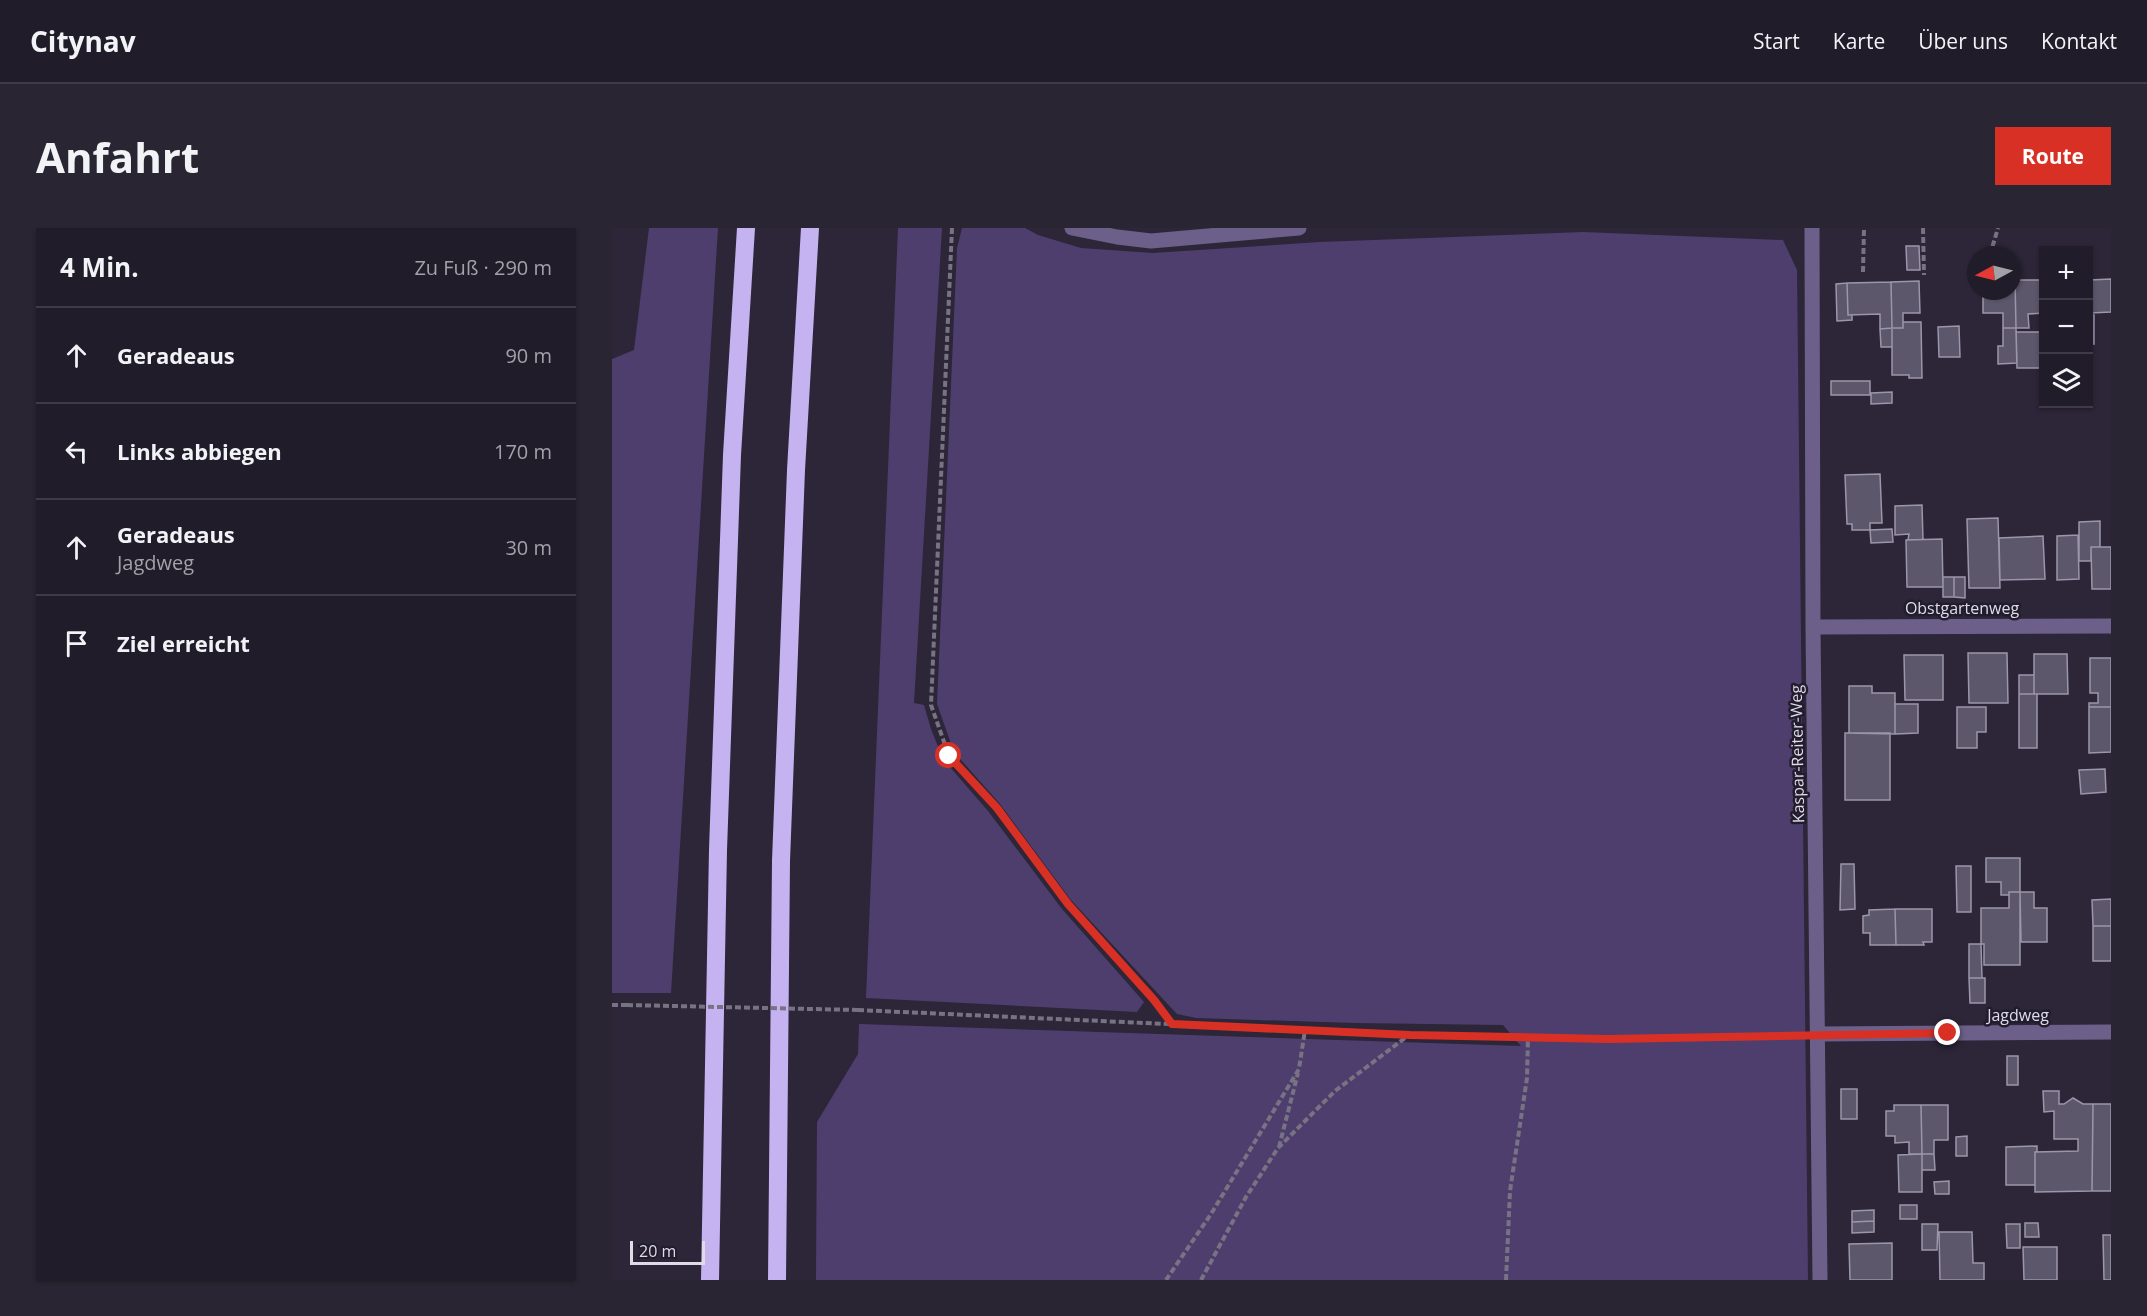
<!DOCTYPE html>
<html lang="de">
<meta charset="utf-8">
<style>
body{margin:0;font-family:"Open Sans",sans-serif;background:#292532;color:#f1f3f6}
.controls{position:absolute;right:18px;top:18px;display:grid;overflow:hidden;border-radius:0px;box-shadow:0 2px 4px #0004}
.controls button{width:54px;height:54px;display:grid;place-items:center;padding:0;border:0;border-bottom:2px solid #3e3a47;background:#211c2a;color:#f1f3f6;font:30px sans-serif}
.compass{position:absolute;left:1355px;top:18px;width:54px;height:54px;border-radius:50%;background:#211c2a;box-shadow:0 2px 4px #0004;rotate:263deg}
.scale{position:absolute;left:18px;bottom:15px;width:75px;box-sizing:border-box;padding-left:6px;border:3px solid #dfdce8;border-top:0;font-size:16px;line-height:21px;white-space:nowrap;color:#dfdce8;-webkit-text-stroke:4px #221d2e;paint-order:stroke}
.stop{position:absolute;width:18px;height:18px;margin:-14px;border:4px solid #d93025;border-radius:50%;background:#fff}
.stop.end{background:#d93025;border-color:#fff;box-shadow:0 2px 6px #0008}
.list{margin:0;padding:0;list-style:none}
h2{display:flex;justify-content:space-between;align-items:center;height:78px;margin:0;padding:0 24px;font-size:26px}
h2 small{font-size:20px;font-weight:400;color:#a2a1a8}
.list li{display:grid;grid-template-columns:39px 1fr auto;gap:18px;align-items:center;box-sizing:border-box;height:96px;padding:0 24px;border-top:2px solid #3e3a47}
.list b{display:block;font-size:22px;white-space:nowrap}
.list p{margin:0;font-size:20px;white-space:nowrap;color:#a2a1a8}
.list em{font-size:20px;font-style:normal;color:#a2a1a8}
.icon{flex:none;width:33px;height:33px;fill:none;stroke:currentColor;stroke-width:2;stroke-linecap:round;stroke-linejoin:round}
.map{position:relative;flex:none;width:1499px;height:1052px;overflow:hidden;border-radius:0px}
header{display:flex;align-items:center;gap:36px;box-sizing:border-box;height:84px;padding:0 30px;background:#211c2a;border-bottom:2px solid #3e3a47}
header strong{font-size:28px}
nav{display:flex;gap:33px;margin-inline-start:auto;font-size:21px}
.intro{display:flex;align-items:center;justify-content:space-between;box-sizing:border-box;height:144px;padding:0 36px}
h1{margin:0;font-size:42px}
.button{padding:15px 27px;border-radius:0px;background:#d93025;color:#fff;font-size:21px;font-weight:700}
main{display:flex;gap:36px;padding:0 36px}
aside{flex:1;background:#211c2a;border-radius:0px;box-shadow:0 2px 4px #0004}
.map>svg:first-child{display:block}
.green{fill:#4e3e6e}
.building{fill:#5c576b;stroke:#9c96ac;stroke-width:1.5}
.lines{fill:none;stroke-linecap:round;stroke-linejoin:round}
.path{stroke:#787383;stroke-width:4;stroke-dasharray:6 3;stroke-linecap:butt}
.minor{stroke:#6c608a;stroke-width:15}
.highway{stroke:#c5b3f1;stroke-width:18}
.path-bridge{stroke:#787383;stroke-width:4;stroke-dasharray:6 3;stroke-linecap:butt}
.route{stroke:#d93025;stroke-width:8}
.labels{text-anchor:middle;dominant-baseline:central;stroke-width:5;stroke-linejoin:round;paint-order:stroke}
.street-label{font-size:16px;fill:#dfdce8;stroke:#221d2e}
</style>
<header>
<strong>Citynav</strong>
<nav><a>Start</a><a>Karte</a><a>Über uns</a><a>Kontakt</a></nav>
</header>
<div class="intro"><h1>Anfahrt</h1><a class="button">Route</a></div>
<main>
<aside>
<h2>4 Min.<small>Zu Fuß · 290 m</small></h2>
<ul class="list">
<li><svg class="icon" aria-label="ahead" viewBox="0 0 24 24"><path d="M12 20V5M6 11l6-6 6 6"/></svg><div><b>Geradeaus</b></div><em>90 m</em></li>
<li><svg class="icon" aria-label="left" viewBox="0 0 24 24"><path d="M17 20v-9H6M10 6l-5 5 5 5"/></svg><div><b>Links abbiegen</b></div><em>170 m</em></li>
<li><svg class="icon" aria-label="ahead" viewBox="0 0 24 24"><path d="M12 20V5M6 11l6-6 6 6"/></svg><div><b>Geradeaus</b><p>Jagdweg</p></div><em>30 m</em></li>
<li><svg class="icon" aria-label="arrive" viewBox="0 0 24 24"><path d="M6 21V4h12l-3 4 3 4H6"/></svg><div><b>Ziel erreicht</b></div></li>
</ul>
</aside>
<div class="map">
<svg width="1499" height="1052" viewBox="0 0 1499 1052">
<rect width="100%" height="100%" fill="#2c2638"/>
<path class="green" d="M37 0H106L59 765H0V131L22 122Z
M286 0H330L302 475 312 477 319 501 331 531 376 583 450 681 532 774 525 784 254 770Z
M350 0H413L426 7 469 20 541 25 708 14 971 4 1171 12 1185 42 1196 1052H204L205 894 246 826 247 796 909 818 891 797 743 795 584 790 565 786 459 672 388 576 342 524 325 476 345 20Z"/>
<path class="building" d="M1294 18H1307L1308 42H1295Z
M1499 51V84L1479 85 1478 52Z
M1400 52H1403L1404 100H1391V85H1371V63H1400Z
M1403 52H1432V85L1416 86 1417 100H1404Z
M1307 53 1308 85H1291V100H1280L1279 54Z
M1279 54 1280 100 1268 101V86L1236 87 1235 55Z
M1235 55 1236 87H1240V92L1225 93 1224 56Z
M1476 87H1482V116H1476Z
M1291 94H1309L1310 150H1297V147H1280V100H1291Z
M1347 98 1348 129H1327L1326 99Z
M1280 100V119H1269L1268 101Z
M1391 100H1404L1405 135 1386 136V118H1391Z
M1404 104H1432V140H1405Z
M1219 153H1258V167H1219Z
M1280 164V175L1259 176V165Z
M1268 246 1270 295H1258V302H1240V296H1235L1233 247Z
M1310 277 1311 312H1296L1297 306 1283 307V278Z
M1386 290 1388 360H1357L1355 291Z
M1488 293V319H1479V333H1467V294Z
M1280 301 1281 314 1259 315 1258 302Z
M1466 307 1467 351 1445 352V308Z
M1431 308 1433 351 1388 352 1387 310Z
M1330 311 1331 359H1295L1294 312Z
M1479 319H1499V361H1480Z
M1331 349H1342V369H1331Z
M1342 349H1353V370L1342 369Z
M1356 425H1395L1396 475H1357Z
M1422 426H1455L1456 466H1422Z
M1292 427H1331V472H1293Z
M1478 430H1499V479H1477V475H1486V465H1478Z
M1407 447H1422V466H1407Z
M1237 458H1260V465H1283V506L1237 505Z
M1407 466H1425V520H1407Z
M1283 476H1306V505L1283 506Z
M1345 479H1374V504H1365V520H1345Z
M1477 479H1499V524L1477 525Z
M1233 505H1278V572H1233Z
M1493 541 1494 564 1469 566 1467 542Z
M1374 630H1408V664H1397V667H1389V654H1374Z
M1229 636H1242L1243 681 1228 682Z
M1344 638H1359V684H1345Z
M1397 664H1408V737H1372V716H1369V680H1397Z
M1408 664H1422V680H1435V714H1409Z
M1499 671V698H1481L1480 672Z
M1283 681H1320V714H1311L1312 717H1284Z
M1283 681 1284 717H1258V705H1251V688L1257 687V682Z
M1481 698H1499V733H1481Z
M1357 716H1369L1370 750H1357Z
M1357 750H1373V775H1358Z
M1395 828H1406V857H1395Z
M1229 861H1245V891H1229Z
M1431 863H1447V876H1452L1461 870 1471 876H1481L1480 963 1423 964V924L1466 923V911H1442V883L1432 884Z
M1481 876H1499V963H1480Z
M1282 877H1309L1310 926H1297V914L1283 915V908H1274V883H1282Z
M1309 877H1336V912H1322V926H1310Z
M1355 908V928H1344V909Z
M1425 918V924H1423V957H1394V919Z
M1310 926V964H1287L1286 927Z
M1310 926H1322L1323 942H1310Z
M1337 953V966H1323L1322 954Z
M1288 977H1305V991H1288Z
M1262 982V993L1240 994V983Z
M1262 993V1004L1240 1005V994Z
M1413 995H1426L1427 1009H1413Z
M1310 996H1326L1325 1022H1310Z
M1394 996H1408V1020H1395Z
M1327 1004H1360L1361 1035H1372V1052H1328Z
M1491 1007H1499V1052H1492Z
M1280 1015V1052H1238L1237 1016Z
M1411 1019H1445V1052H1412Z"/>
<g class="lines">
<path class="path" d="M340 0 319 477 337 528 385 580 456 676 542 772 560 796
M1311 0 1312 47
M1378 27 1386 0
M1251 44 1252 0
M0 777H15
M246 782 798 807 996 811 1187 807
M667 919 686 845
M554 1052 599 986 687 841 693 802
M589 1052 634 969 666 920 723 863 797 807
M894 1052 898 963 915 850 916 809"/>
<path class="minor" d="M460 0 505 9 539 13 687 0
M1200 0 1201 399 1208 1052
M1201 399 1499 398
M1206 806 1499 804"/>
<path class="highway" d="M98 1052 106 622 120 227 134 0
M165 1052 169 633 184 242 198 0"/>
<path class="path-bridge" d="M15 777 246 782"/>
</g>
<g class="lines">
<path class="route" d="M337 528 385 580 456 676 542 772 560 796 798 807 996 811 1336 805"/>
</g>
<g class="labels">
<g class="street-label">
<text x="1350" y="380">Obstgartenweg</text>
<text transform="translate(1185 526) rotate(-91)">Kaspar-Reiter-Weg</text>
<text x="1406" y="787">Jagdweg</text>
</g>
</g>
</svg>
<div class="controls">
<button>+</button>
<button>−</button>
<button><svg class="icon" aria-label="layers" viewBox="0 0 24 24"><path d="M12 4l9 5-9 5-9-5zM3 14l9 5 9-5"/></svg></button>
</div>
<svg class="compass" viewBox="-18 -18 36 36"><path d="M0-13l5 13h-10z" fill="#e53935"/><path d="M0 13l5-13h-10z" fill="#a2a1a8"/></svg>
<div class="scale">20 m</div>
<div class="stop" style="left:337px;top:528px"></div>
<div class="stop end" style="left:1336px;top:805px"></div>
</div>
</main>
